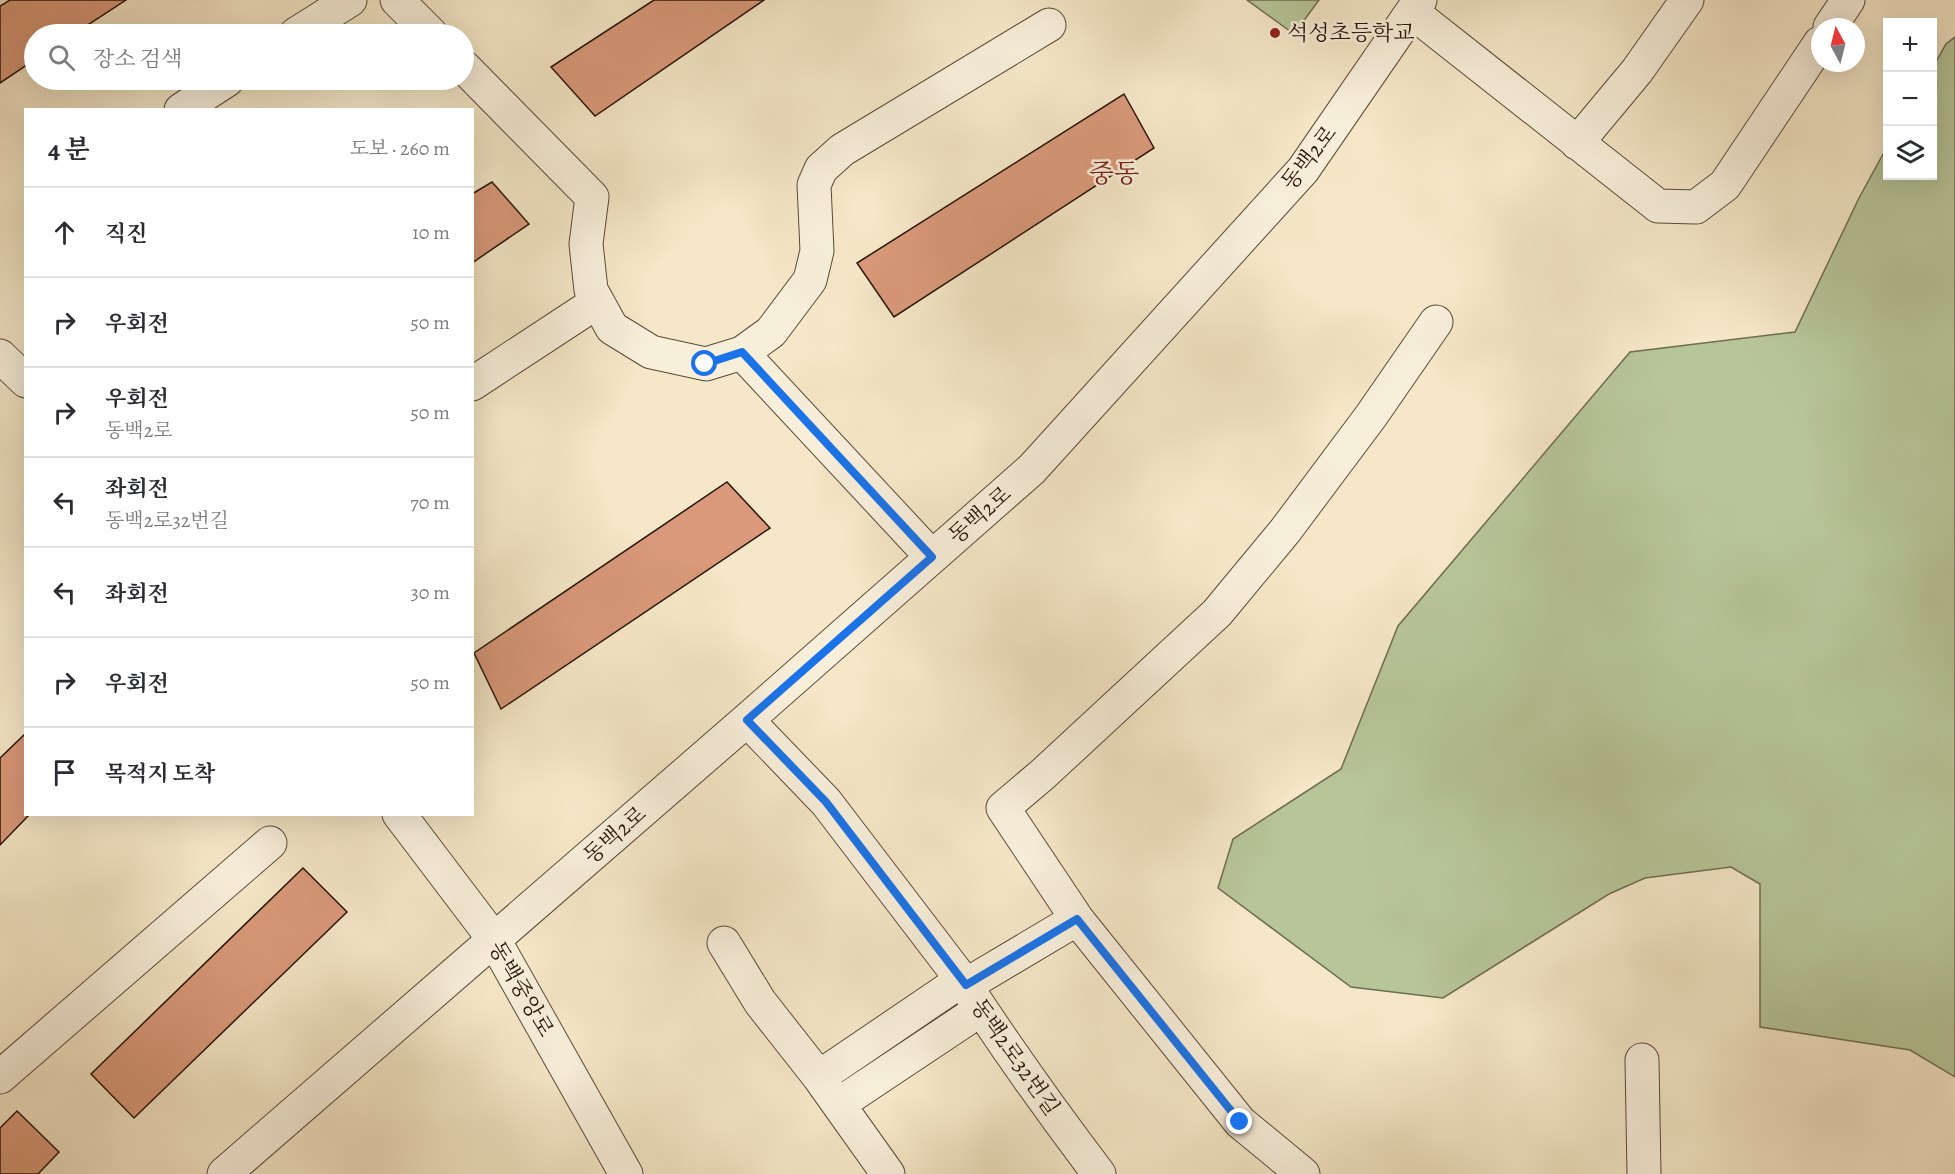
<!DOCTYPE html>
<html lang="ko">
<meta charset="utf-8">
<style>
body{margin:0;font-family:Alegreya,"Noto Serif KR",serif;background:#f7f7f7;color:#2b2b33}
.controls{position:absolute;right:18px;top:18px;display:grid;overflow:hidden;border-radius:0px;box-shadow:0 6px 24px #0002}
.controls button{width:54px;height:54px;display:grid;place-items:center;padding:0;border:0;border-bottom:2px solid #e1e1e2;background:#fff;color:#2b2b33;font:30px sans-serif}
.compass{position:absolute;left:1811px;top:18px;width:54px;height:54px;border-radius:50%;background:#fff;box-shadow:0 6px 24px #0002;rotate:353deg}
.stop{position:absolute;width:18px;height:18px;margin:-14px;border:4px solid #1a73e8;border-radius:50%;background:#fff}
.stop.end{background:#1a73e8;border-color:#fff;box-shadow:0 2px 6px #0008}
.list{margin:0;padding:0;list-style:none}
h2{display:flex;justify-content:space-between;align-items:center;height:78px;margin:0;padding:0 24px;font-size:26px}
h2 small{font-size:20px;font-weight:400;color:#7c7c81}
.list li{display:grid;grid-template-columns:39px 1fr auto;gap:18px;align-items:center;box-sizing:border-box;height:90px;padding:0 24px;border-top:2px solid #e1e1e2}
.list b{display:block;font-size:22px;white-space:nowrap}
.list p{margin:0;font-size:20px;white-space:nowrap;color:#7c7c81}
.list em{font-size:20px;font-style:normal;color:#7c7c81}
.icon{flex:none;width:33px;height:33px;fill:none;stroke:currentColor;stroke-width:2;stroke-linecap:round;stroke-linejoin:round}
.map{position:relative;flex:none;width:1955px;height:1174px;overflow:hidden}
.search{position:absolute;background:#fff;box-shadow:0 6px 24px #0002;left:24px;top:24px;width:450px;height:66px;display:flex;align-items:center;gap:15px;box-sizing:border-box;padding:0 21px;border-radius:33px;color:#7c7c81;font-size:22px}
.panel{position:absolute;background:#fff;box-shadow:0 6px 24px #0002;left:24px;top:108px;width:450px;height:708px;border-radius:0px}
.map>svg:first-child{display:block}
.green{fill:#b7c699;stroke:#6f6d51;stroke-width:1.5}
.building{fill:#d9997a;stroke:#271409;stroke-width:1.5}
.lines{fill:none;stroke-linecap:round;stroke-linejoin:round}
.minor-casing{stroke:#5a4938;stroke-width:35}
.minor{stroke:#f8efdb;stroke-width:33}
.route{stroke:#1a73e8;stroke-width:8}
.poi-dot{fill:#8f2418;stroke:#f8efdb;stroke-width:2}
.labels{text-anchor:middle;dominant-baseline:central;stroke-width:5;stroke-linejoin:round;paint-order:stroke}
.poi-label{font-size:22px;fill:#271409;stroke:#f8efdb;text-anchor:start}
.street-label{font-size:22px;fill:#271409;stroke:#f8efdb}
.quarter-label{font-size:26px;fill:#7a1f14;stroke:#f8efdb}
</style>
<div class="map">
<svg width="1955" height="1174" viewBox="0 0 1955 1174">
<rect width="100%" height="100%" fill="#f5e7c7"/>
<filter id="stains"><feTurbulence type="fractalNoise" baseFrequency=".00333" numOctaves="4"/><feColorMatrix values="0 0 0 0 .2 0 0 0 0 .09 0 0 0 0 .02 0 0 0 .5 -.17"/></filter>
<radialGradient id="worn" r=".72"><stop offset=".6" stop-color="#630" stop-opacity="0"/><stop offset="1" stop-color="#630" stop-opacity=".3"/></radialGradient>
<path class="green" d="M1247 0H1319L1294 34Z
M1955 37V1077L1910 1050 1760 1027V884L1731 867 1645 878 1609 894 1443 998 1351 987 1218 888 1233 839 1341 769 1398 626 1630 352 1795 332 1859 198 1887 147 1888 176H1932L1933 67 1946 44Z"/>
<path class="building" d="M10 0H126L74 34H34V60L0 83V6Z
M654 0H764L595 116 551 67Z
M1124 94 1154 148 894 317 857 263Z
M492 182 529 224 472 263V194Z
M727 482 770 528 501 709 474 653Z
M26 733V814H30L0 845V758Z
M303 868 347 912 134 1118 91 1074Z
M17 1111 59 1152 38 1174H0V1128Z"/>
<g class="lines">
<g class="minor-casing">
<path id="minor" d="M397 0 431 34
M1412 12 1658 206 1696 207 1725 185 1820 43
M1830 27 1848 0
M296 34 350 0
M464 67 592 197 586 244 591 290 612 328 651 352 706 364 742 353 932 557
M181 110 227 80
M1577 143 1637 71 1687 0
M742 353 771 332 810 280 817 251 814 185 821 169 842 150 1049 25
M0 356 26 381
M472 384 597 302
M747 720 826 802 962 980C1005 1046 1051 1111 1099 1174
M399 814 493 938 626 1174
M724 943 760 1002 819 1077 888 1174
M966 985 1077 919
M1642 1060 1644 1174
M0 1077 270 843
M819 1077 962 980
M839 1104 980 1010
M224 1174 747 720 1032 469 1303 170 1420 0
M1303 1174 1240 1122 1077 919 1003 808 1042 775 1217 613 1285 531 1371 416 1436 322"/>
</g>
<use href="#minor" class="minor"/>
</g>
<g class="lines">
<path class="route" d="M705 364 742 352 932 557 747 720 826 802 966 985 1077 919 1240 1122"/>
</g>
<circle class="poi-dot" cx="1275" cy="33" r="6"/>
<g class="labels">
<g class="poi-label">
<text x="1287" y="33">석성초등학교</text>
</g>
<g class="street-label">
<text transform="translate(1309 158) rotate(-52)">동백2로</text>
<text transform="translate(980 515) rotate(-41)">동백2로</text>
<text transform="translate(615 835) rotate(-41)">동백2로</text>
<text transform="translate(521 989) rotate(60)">동백중앙로</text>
<text transform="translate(1015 1057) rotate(55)">동백2로32번길</text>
</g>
<g class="quarter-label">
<text x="1114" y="173">중동</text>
</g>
</g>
<rect width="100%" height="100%" filter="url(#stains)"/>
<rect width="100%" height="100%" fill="url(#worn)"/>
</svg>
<div class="controls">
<button>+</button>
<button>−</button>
<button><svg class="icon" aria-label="layers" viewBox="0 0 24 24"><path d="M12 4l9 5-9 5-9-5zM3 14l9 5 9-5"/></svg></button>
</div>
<svg class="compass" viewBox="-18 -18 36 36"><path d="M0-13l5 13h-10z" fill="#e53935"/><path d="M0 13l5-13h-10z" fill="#7c7c81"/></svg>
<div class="stop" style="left:705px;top:364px"></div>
<div class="stop end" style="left:1240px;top:1122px"></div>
<div class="search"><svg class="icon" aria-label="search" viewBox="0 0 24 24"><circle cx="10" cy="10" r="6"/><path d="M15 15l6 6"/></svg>장소 검색</div>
<section class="panel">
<h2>4 분<small>도보 · 260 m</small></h2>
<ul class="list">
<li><svg class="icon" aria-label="ahead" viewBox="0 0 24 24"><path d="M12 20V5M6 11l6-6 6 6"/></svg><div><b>직진</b></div><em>10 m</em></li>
<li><svg class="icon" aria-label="right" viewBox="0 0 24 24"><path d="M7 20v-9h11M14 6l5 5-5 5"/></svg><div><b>우회전</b></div><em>50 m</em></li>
<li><svg class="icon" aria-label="right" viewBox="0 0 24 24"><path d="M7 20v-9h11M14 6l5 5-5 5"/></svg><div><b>우회전</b><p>동백2로</p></div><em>50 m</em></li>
<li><svg class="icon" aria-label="left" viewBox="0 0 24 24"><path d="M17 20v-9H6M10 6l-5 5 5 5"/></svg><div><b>좌회전</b><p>동백2로32번길</p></div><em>70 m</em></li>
<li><svg class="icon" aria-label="left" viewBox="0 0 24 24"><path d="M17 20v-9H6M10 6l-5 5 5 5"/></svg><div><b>좌회전</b></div><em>30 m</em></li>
<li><svg class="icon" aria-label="right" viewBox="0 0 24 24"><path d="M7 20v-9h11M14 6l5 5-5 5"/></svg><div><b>우회전</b></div><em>50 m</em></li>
<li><svg class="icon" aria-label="arrive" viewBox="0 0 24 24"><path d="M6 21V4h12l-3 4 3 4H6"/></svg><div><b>목적지 도착</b></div></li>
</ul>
</section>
</div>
